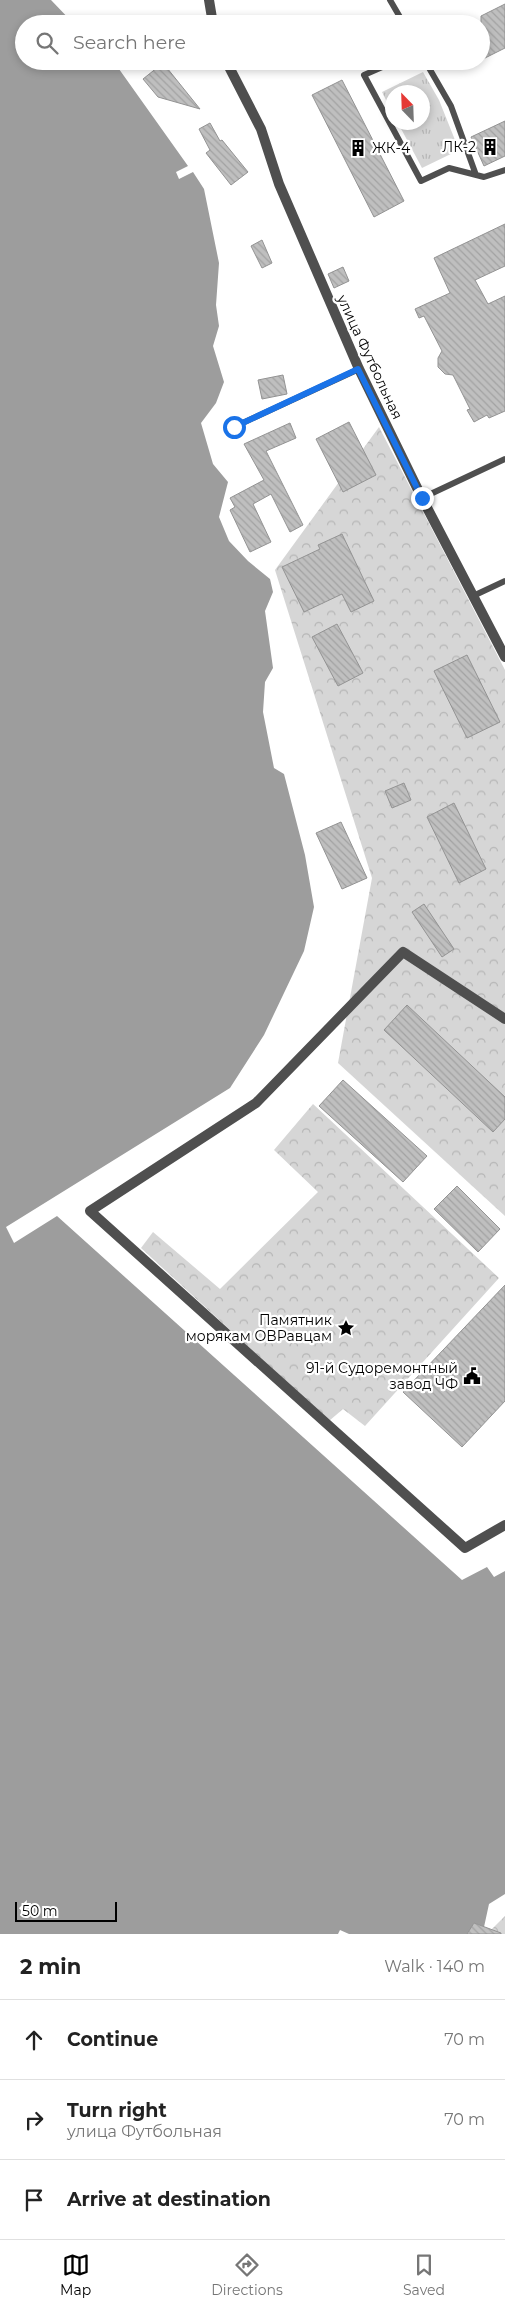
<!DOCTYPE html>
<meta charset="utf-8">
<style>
body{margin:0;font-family:Montserrat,sans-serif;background:#f2f2f2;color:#222}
.compass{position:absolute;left:385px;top:85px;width:45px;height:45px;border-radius:50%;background:#fff;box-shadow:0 2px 8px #0003;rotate:337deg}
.scale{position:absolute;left:15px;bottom:12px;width:102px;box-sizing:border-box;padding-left:5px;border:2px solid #000;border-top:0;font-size:14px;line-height:18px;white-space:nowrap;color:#000;-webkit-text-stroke:4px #fff;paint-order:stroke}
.stop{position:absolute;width:15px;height:15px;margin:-11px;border:4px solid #1a73e8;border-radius:50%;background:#fff}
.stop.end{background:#1a73e8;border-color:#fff;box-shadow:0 1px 5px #0008}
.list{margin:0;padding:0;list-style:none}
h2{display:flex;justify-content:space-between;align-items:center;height:65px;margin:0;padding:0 20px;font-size:21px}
h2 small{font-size:16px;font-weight:400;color:#767676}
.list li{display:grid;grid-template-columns:32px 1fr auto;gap:15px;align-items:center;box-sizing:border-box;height:80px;padding:0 20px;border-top:1px solid #e0e0e0}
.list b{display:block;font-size:19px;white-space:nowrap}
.list p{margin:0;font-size:16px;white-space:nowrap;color:#767676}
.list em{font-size:16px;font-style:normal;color:#767676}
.icon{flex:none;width:28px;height:28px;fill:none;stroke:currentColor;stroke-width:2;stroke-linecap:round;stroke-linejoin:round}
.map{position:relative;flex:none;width:505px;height:1934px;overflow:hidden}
.search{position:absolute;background:#fff;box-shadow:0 2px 8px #0003;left:15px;right:15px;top:15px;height:55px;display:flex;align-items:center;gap:12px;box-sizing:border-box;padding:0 18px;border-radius:28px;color:#767676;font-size:19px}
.sheet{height:305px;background:#fff}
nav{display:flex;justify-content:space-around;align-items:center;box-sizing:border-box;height:70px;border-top:1px solid #e0e0e0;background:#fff;font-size:14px;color:#767676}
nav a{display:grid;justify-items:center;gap:2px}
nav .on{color:#000}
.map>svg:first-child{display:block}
.grass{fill:url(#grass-tufts)}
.forest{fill:url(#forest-crowns)}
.water{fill:#9d9d9d}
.building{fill:url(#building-back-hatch);stroke:#939393}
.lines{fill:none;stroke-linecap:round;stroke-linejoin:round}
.lane{stroke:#4f4f4f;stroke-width:6}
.street{stroke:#4f4f4f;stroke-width:10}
.route{stroke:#1a73e8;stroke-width:6}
.labels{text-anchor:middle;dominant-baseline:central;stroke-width:4.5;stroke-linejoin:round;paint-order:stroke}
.poi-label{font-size:14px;fill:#000;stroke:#fff;text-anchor:end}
.street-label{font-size:14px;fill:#000;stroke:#fff}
</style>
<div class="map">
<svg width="505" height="1934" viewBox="0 0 505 1934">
<defs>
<pattern id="grass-tufts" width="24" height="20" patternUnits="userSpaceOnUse" patternTransform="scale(1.25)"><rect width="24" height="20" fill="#d6d6d6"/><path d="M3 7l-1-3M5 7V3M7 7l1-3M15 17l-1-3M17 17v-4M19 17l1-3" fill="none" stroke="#b6b6b6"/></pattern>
<pattern id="forest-crowns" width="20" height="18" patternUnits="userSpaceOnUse" patternTransform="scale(1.25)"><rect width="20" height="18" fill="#d6d6d6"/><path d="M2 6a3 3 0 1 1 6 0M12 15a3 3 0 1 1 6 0" fill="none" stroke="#b6b6b6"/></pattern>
<pattern id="building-back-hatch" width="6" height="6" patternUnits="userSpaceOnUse" patternTransform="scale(1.25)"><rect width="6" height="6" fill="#bfbfbf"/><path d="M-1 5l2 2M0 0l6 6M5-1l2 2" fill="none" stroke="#a2a2a2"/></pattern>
</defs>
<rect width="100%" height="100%" fill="#fff"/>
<path class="grass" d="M423 72 439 100 459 150 422 168 398 123 422 122V92H392V112L382 92Z"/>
<path class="forest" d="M379 427 505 670V1216L338 1063 372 878 275 570Z
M313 1104 499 1278 365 1426 343 1409 329 1421 141 1248 153 1232 220 1289 318 1192 274 1150Z
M505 1916V1934H487Z"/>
<path class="water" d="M0 0H51L74 24H24V61H112L119 69 188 166 176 172 179 179 193 172 204 189 219 263 216 305 219 326 213 346 224 382 216 403 201 423 213 464 228 482 219 517 229 541 248 561 270 579 273 592 265 611 273 668 265 682 263 712 274 768 284 774 305 855 314 907 304 951 264 1035 230 1088 6 1227 14 1243 57 1216 462 1580 487 1567 494 1577 505 1571V1894L489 1904 484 1927 474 1923 468 1934H349L340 1930 338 1934H0Z"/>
<path class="building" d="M505 4V48L481 60V16Z
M163 63 200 109 158 97 143 79Z
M342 80 404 201 374 217 312 95Z
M505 121V156L484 166 471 137Z
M210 123 220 141 222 140 248 172 231 185 206 153 210 150 199 129Z
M505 224V266L475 280 488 304 505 296V411L489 418 487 415 474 422 467 410 470 409 453 375 445 374 438 367V358L442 351 424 316 419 318 415 309 450 293 434 258Z
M262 240 272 263 262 268 251 246Z
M343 267 349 281 334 288 328 274Z
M283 375 287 394 262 399 258 380Z
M349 422 376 475 343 492 316 439Z
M290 423 296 438 266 451 303 525 290 532 271 494 253 504 271 542 250 552 230 510 235 507 230 498 264 480 244 444Z
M342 534 374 601 351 612 342 594 304 612 282 567 320 549 318 545Z
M337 624 363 673 338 686 312 637Z
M467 655 500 722 467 738 434 671Z
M404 783 411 800 392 808 385 791Z
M454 803 486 869 459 883 427 817Z
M341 822 367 878 342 889 316 833Z
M424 904 454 949 442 957 412 912Z
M407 1005 505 1097V1119L493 1132 384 1030Z
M343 1080 427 1156 403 1182 319 1106Z
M457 1186 500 1229 478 1252 434 1209Z
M505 1285V1401L462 1447 403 1392Z
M474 1923 501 1933V1934H467Z"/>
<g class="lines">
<path class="lane" d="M390 0 404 24
M396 61 364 75 421 181 449 168 484 177 505 170
M425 61 451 106 476 175
M234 427 359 369
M422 498 505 459
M473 596 505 581"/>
<path class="street" d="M209 0 213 24
M226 61 261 129 279 184 359 369 422 498 505 657
M505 1019 403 952 256 1103 90 1211 465 1548 505 1525"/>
</g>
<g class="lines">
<path class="route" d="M234 427 358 369 422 498"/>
</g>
<defs>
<g id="building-bare" transform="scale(1.35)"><path d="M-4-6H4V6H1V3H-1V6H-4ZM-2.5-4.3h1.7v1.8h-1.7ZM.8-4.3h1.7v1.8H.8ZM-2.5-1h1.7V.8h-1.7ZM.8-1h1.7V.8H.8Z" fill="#000" stroke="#fff" stroke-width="2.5" paint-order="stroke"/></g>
<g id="sight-bare" transform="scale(1.35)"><path d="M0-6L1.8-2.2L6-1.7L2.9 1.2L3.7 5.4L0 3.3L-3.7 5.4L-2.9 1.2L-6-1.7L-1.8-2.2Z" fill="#000" stroke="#fff" stroke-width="2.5" paint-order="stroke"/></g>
<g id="civic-bare" transform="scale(1.35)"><path d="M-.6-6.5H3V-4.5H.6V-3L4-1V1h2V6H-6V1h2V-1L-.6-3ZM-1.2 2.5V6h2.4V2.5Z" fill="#000" stroke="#fff" stroke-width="2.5" paint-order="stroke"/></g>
</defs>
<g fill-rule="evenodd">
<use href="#building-bare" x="490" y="147"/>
<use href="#building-bare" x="358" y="148"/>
<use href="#sight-bare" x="346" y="1328"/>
<use href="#civic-bare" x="472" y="1376"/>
</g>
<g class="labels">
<g class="poi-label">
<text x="476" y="147">ЛК-2</text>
<text x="372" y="148" text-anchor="start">ЖК-4</text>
<text x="332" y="1320">Памятник<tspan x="332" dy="16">морякам ОВРавцам</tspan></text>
<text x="458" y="1368">91-й Судоремонтный<tspan x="458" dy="16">завод ЧФ</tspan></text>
</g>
<g class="street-label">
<text transform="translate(370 357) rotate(65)">улица Футбольная</text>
</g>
</g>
</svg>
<svg class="compass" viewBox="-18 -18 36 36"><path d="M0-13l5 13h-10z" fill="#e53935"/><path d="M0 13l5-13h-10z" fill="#767676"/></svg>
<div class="scale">50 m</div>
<div class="stop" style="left:234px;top:427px"></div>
<div class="stop end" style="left:422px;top:498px"></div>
<div class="search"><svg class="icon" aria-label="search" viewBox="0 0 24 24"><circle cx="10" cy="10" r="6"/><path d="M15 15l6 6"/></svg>Search here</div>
</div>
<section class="sheet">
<h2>2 min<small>Walk · 140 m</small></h2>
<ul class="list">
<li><svg class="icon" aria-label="ahead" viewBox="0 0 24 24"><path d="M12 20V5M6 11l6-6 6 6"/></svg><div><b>Continue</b></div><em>70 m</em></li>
<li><svg class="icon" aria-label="right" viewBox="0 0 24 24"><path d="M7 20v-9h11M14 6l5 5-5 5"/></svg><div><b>Turn right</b><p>улица Футбольная</p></div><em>70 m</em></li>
<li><svg class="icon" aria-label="arrive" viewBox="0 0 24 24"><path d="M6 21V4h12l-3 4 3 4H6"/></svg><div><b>Arrive at destination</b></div></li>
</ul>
</section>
<nav>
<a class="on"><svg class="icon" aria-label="map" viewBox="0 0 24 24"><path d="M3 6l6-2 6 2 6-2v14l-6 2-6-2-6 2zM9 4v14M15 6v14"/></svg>Map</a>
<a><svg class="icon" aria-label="directions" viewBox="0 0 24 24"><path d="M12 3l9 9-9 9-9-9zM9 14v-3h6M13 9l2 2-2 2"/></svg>Directions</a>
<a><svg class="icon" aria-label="saved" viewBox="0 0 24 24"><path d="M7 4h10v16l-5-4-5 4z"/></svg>Saved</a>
</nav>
